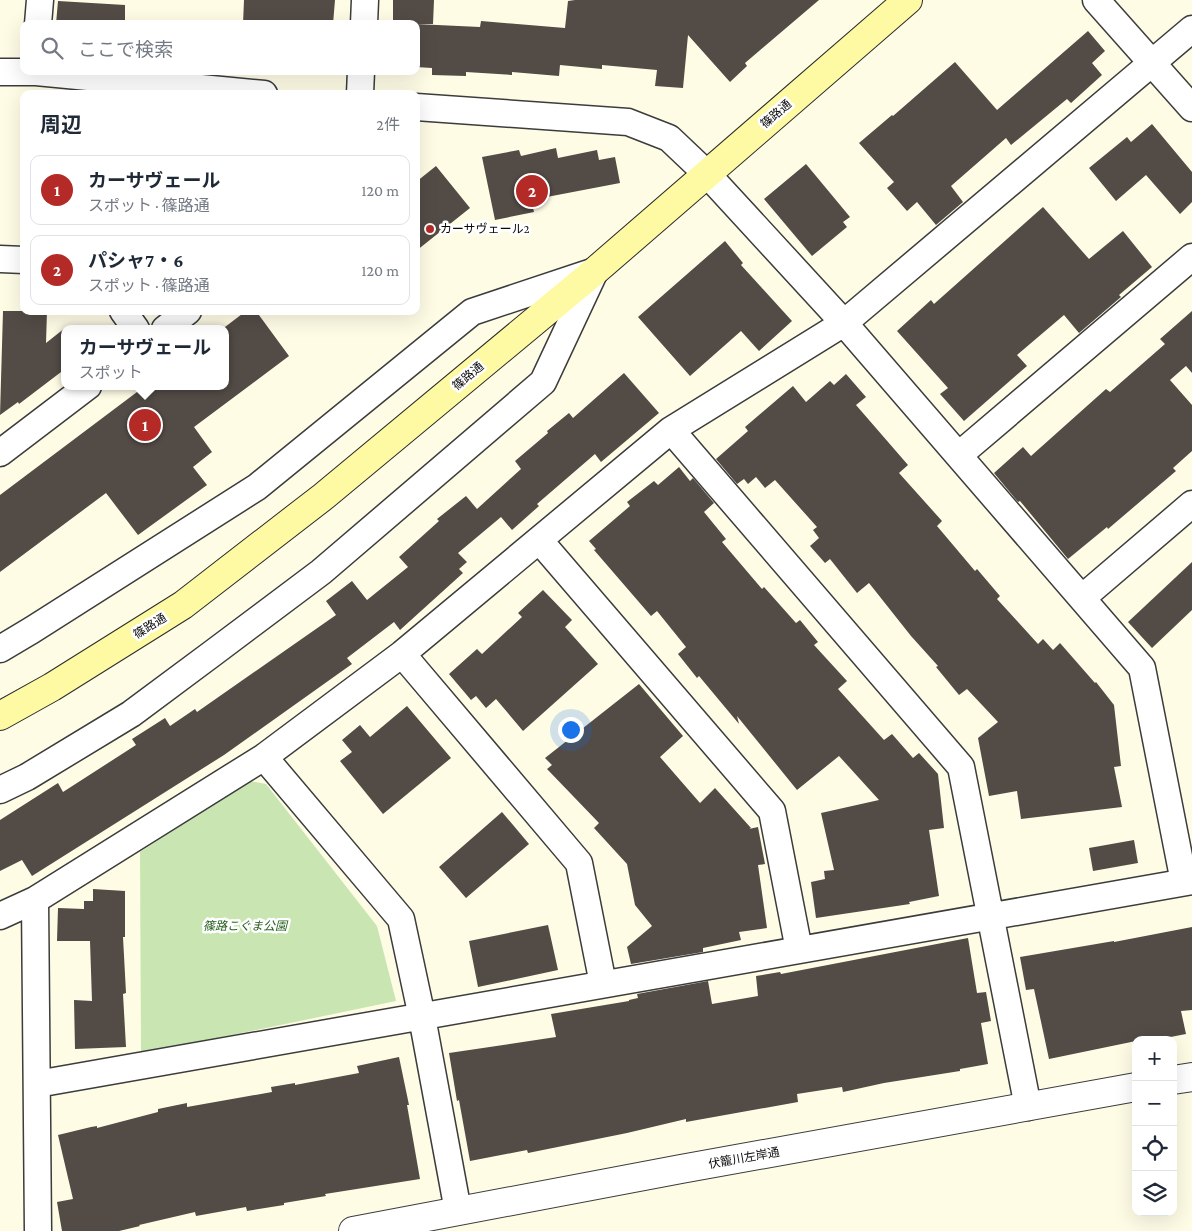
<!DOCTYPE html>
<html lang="ja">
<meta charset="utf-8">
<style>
body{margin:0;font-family:"Crimson Pro","Noto Sans JP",serif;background:#f6f6f7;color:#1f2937}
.controls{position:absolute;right:15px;bottom:15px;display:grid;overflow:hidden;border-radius:10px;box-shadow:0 5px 20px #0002}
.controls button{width:45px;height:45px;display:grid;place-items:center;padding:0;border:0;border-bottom:1px solid #e0e1e3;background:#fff;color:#1f2937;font:25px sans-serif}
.you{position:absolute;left:570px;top:729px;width:18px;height:18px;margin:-12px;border:4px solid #fff;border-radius:50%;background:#1a73e8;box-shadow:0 0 0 8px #1a73e833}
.badge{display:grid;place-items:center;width:32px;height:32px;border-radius:50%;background:#b42a26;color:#fff;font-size:16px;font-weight:700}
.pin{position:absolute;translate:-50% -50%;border:2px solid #fff;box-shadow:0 1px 5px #0006}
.popup{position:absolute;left:61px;top:325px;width:168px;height:65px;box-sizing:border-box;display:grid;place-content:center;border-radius:10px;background:#fff;filter:drop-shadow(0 1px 4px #0005);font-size:16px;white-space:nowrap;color:#747a83}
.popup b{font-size:19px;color:#1f2937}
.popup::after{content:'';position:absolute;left:50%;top:100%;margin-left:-10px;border:10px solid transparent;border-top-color:#fff}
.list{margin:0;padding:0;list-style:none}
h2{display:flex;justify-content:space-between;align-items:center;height:65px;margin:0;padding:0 20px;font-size:21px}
h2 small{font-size:16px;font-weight:400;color:#747a83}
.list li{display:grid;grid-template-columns:32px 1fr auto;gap:15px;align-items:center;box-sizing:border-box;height:70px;margin:0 10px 10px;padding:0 10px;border:1px solid #e0e1e3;border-radius:10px}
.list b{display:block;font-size:19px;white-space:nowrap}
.list p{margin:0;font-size:16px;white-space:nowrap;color:#747a83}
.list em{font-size:16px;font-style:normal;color:#747a83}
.icon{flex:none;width:28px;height:28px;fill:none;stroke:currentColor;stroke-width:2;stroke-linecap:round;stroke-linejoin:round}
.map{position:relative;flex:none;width:1192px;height:1231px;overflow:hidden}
.search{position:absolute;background:#fff;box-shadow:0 5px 20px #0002;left:20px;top:20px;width:400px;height:55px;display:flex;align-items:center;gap:12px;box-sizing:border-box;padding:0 18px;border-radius:10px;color:#747a83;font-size:19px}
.panel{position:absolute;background:#fff;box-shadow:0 5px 20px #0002;left:20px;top:90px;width:400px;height:225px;border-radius:10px}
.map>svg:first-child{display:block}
.green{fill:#c9e6b2}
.building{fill:#524b46}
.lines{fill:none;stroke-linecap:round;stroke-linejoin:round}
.minor-casing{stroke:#3c3c3c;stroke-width:29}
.tertiary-casing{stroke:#3c3c3c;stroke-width:30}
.secondary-casing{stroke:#2b2b2b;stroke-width:30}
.minor{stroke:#fff;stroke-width:26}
.tertiary{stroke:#fff;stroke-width:28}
.secondary{stroke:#fdfaa3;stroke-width:28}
.poi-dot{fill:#b42a26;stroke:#fff;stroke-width:2}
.labels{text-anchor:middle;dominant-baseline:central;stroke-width:5;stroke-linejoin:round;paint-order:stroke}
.street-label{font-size:12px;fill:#090909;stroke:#fff}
.poi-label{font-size:12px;fill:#090909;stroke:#fff;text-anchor:start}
.park-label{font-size:12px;font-style:italic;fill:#255e1d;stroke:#fff}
</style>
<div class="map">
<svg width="1192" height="1231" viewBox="0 0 1192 1231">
<rect width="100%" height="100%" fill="#fffce6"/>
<path class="green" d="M250 781 266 784 377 926 396 1001 141 1054 140 852Z"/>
<path class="building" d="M244 0H335L333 24H243Z
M393 0H434L433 24H393Z
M575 0H819L745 63 747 66 730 82 688 35 683 88 655 86 657 70 602 65V69L560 65 559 76 512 72V75L466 72V76L432 75V68L416 67V24L480 27 481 21 565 28 568 1Z
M58 1 125 5V24H56Z
M1088 31 1105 51 1092 63 1102 75 1071 103 1067 99 1011 145 1006 138 951 186 963 202 936 225 917 202 907 211 887 188 894 182 859 143 892 115 893 116 955 62 997 110Z
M1152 124 1192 172V202L1180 214 1146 175 1116 201 1089 168 1127 137 1131 142Z
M556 148 558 158 597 150 599 160 615 157 620 183 531 200 534 212 495 220 482 157 519 150 521 156Z
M806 164 850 217 843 222 847 227 812 256 764 199Z
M436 166 470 208 416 251V182Z
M1043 207 1089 259 1123 231 1152 267 1119 295 1121 297 1079 333 1064 315 1017 355 1027 366 964 421 940 394 948 388 897 331 931 300 934 304Z
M725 241 743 263 741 265 792 321 759 351 741 331 690 376 638 317Z
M3 311H47L46 343 65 328V369L19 404 18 402 0 415Z
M246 311H256L289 356 194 427 212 452 193 467 207 485 138 535 106 493 0 572V495L145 386H225V327Z
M1192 311V373L1186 366 1170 380 1192 405V451L1173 468 1176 471 1108 529 1107 527 1068 559 1020 501 1018 502 994 473 1023 447 1031 456 1106 389 1110 392 1165 344 1160 339Z
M624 373 659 413 601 462 595 454 537 504 539 506 512 530 501 517 458 553 467 562 459 569 463 573 400 630 394 622 347 658 352 664 224 755 32 876 22 860 0 871V820L58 783 63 792 136 745 132 739 165 718 170 726 195 709 197 712 336 615 326 601 352 581 367 600 408 567 399 557 439 521 437 519 466 496 477 509 521 469 515 461 548 433 547 431 569 413 573 418Z
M846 374 866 397 856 405 908 465 899 473 942 521 937 526 975 571 977 569 1000 596 997 599 1038 644 1043 639 1053 650 1060 643 1095 683 1096 682 1114 705 1121 766 1114 767 1122 807 1021 819 1017 791 989 796 978 738 998 722 967 689 959 695 936 667 938 666 911 636 869 583 857 593 830 559 825 563 810 546 819 538 813 530 817 527 775 480 765 488 756 477 748 484 744 479 737 484 716 459 748 431 745 427 793 386 806 402 830 381 834 385Z
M679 467 690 481 693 478 714 503 704 512 726 539 722 542 762 589 764 587 796 623 800 620 818 642 814 645 847 681 838 689 884 740 892 734 913 758 919 753 938 774 944 828 929 830 939 896 909 902 910 904 816 918 811 882 825 879 824 871 834 870 821 813 879 800 839 756 797 790 737 716 739 724 699 676 697 678 678 654 686 647 657 611 651 616 594 550 596 549 589 541 630 506 627 502 654 481 658 485Z
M1192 562V610L1152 648 1128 622Z
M543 590 572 620 565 627 598 664 523 731 496 699 486 708 476 696 471 700 449 674 477 649 482 654 522 617 518 613Z
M639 684 683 736 660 757 700 803 715 788 751 828 749 829 758 827 765 864 758 865 767 928 739 932 741 940 703 948V952L631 964 627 947 652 926 635 905 627 864 594 828 599 823 547 769 552 765 545 758Z
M407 706 451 758 383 814 340 761 352 752 342 740 360 725 370 737Z
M502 812 529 844 466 898 439 867Z
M1134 840 1138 863 1093 871 1089 848Z
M93 889 125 891V937H123L126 993 123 994 126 1047 75 1049 74 1000 92 1001 90 941H57L58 908 84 909V901H93Z
M548 925 558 970 478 987 469 941Z
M1192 927V1010L1181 1011 1186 1034 1155 1040H1136V1041L1049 1059 1034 989 1026 990 1020 957 1114 941V942Z
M968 938 977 993 986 992 991 1021 981 1023 988 1064 960 1069V1071L884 1083 843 1092 842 1087 797 1094 798 1102 686 1122V1119L627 1133 528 1153 527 1150 470 1161 459 1100 457 1101 449 1053 556 1037 551 1014 629 1001V1000L638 998 637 994 708 981 712 1004 758 996 756 976 780 972 781 974Z
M399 1057 409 1105H407L420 1179 325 1194 326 1196 284 1203V1205L247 1211 246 1207 196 1216 195 1212 139 1225 140 1226 119 1231H62L57 1202 73 1199 58 1135 91 1127 97 1126V1128L158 1112V1109L187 1103V1107L272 1092 271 1087 295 1083V1085L359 1073 357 1066Z"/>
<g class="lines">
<g class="minor-casing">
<path id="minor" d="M1096 0 1192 108
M38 24 40 0
M364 24 365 0
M0 72H36L264 94
M360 94 361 71
M416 107 628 122 669 138 707 174 844 323 1142 668 1184 882
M0 259 24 260
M123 311 136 329
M165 329 188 311
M671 430 961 767 1028 1107
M0 453 88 386
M959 455 1192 257
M539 540 772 811 799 950
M1082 598 1192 504
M0 649 32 630 257 487 472 312 595 271 543 382 321 572 213 653 131 714 27 777 0 790
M402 654 579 863 603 984
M264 757 401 919 422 1017 458 1211
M35 900 38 1231
M0 916 35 900 264 757 402 654 671 430 844 323 1192 29
M37 1084 1192 881"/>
</g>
<g class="tertiary-casing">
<path id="tertiary" d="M1173 1080 1192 1077
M353 1231 681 1169 1136 1087"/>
</g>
<g class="secondary-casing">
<path id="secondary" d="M0 716 52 687 183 605 324 496 595 271 908 0"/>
</g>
<use href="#minor" class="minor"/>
<use href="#tertiary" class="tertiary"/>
<use href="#secondary" class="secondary"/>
</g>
<circle class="poi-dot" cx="430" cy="229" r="5"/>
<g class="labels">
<g class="street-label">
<text transform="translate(776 114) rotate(-41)">篠路通</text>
<text transform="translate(468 376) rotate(-40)">篠路通</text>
<text transform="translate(150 626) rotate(-32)">篠路通</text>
<text transform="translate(744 1158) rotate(-10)">伏籠川左岸通</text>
</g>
<g class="poi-label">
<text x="440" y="229">カーサヴェール2</text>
</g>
<g class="park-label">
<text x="245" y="926">篠路こぐま公園</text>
</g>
</g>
</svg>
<div class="controls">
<button>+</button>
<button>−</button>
<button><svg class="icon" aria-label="locate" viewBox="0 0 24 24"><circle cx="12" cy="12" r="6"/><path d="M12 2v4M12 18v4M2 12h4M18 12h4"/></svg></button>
<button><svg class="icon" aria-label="layers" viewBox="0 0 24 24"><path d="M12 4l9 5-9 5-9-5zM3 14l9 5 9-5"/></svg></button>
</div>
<div class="you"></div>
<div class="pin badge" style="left:145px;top:425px">1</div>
<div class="popup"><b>カーサヴェール</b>スポット</div>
<div class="pin badge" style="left:532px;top:191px">2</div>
<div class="search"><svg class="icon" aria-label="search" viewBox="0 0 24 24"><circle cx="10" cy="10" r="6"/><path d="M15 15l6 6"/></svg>ここで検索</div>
<section class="panel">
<h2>周辺<small>2件</small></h2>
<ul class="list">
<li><span class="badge">1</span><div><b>カーサヴェール</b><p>スポット · 篠路通</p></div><em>120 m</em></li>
<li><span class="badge">2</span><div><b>パシャ7・6</b><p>スポット · 篠路通</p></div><em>120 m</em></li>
</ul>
</section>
</div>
